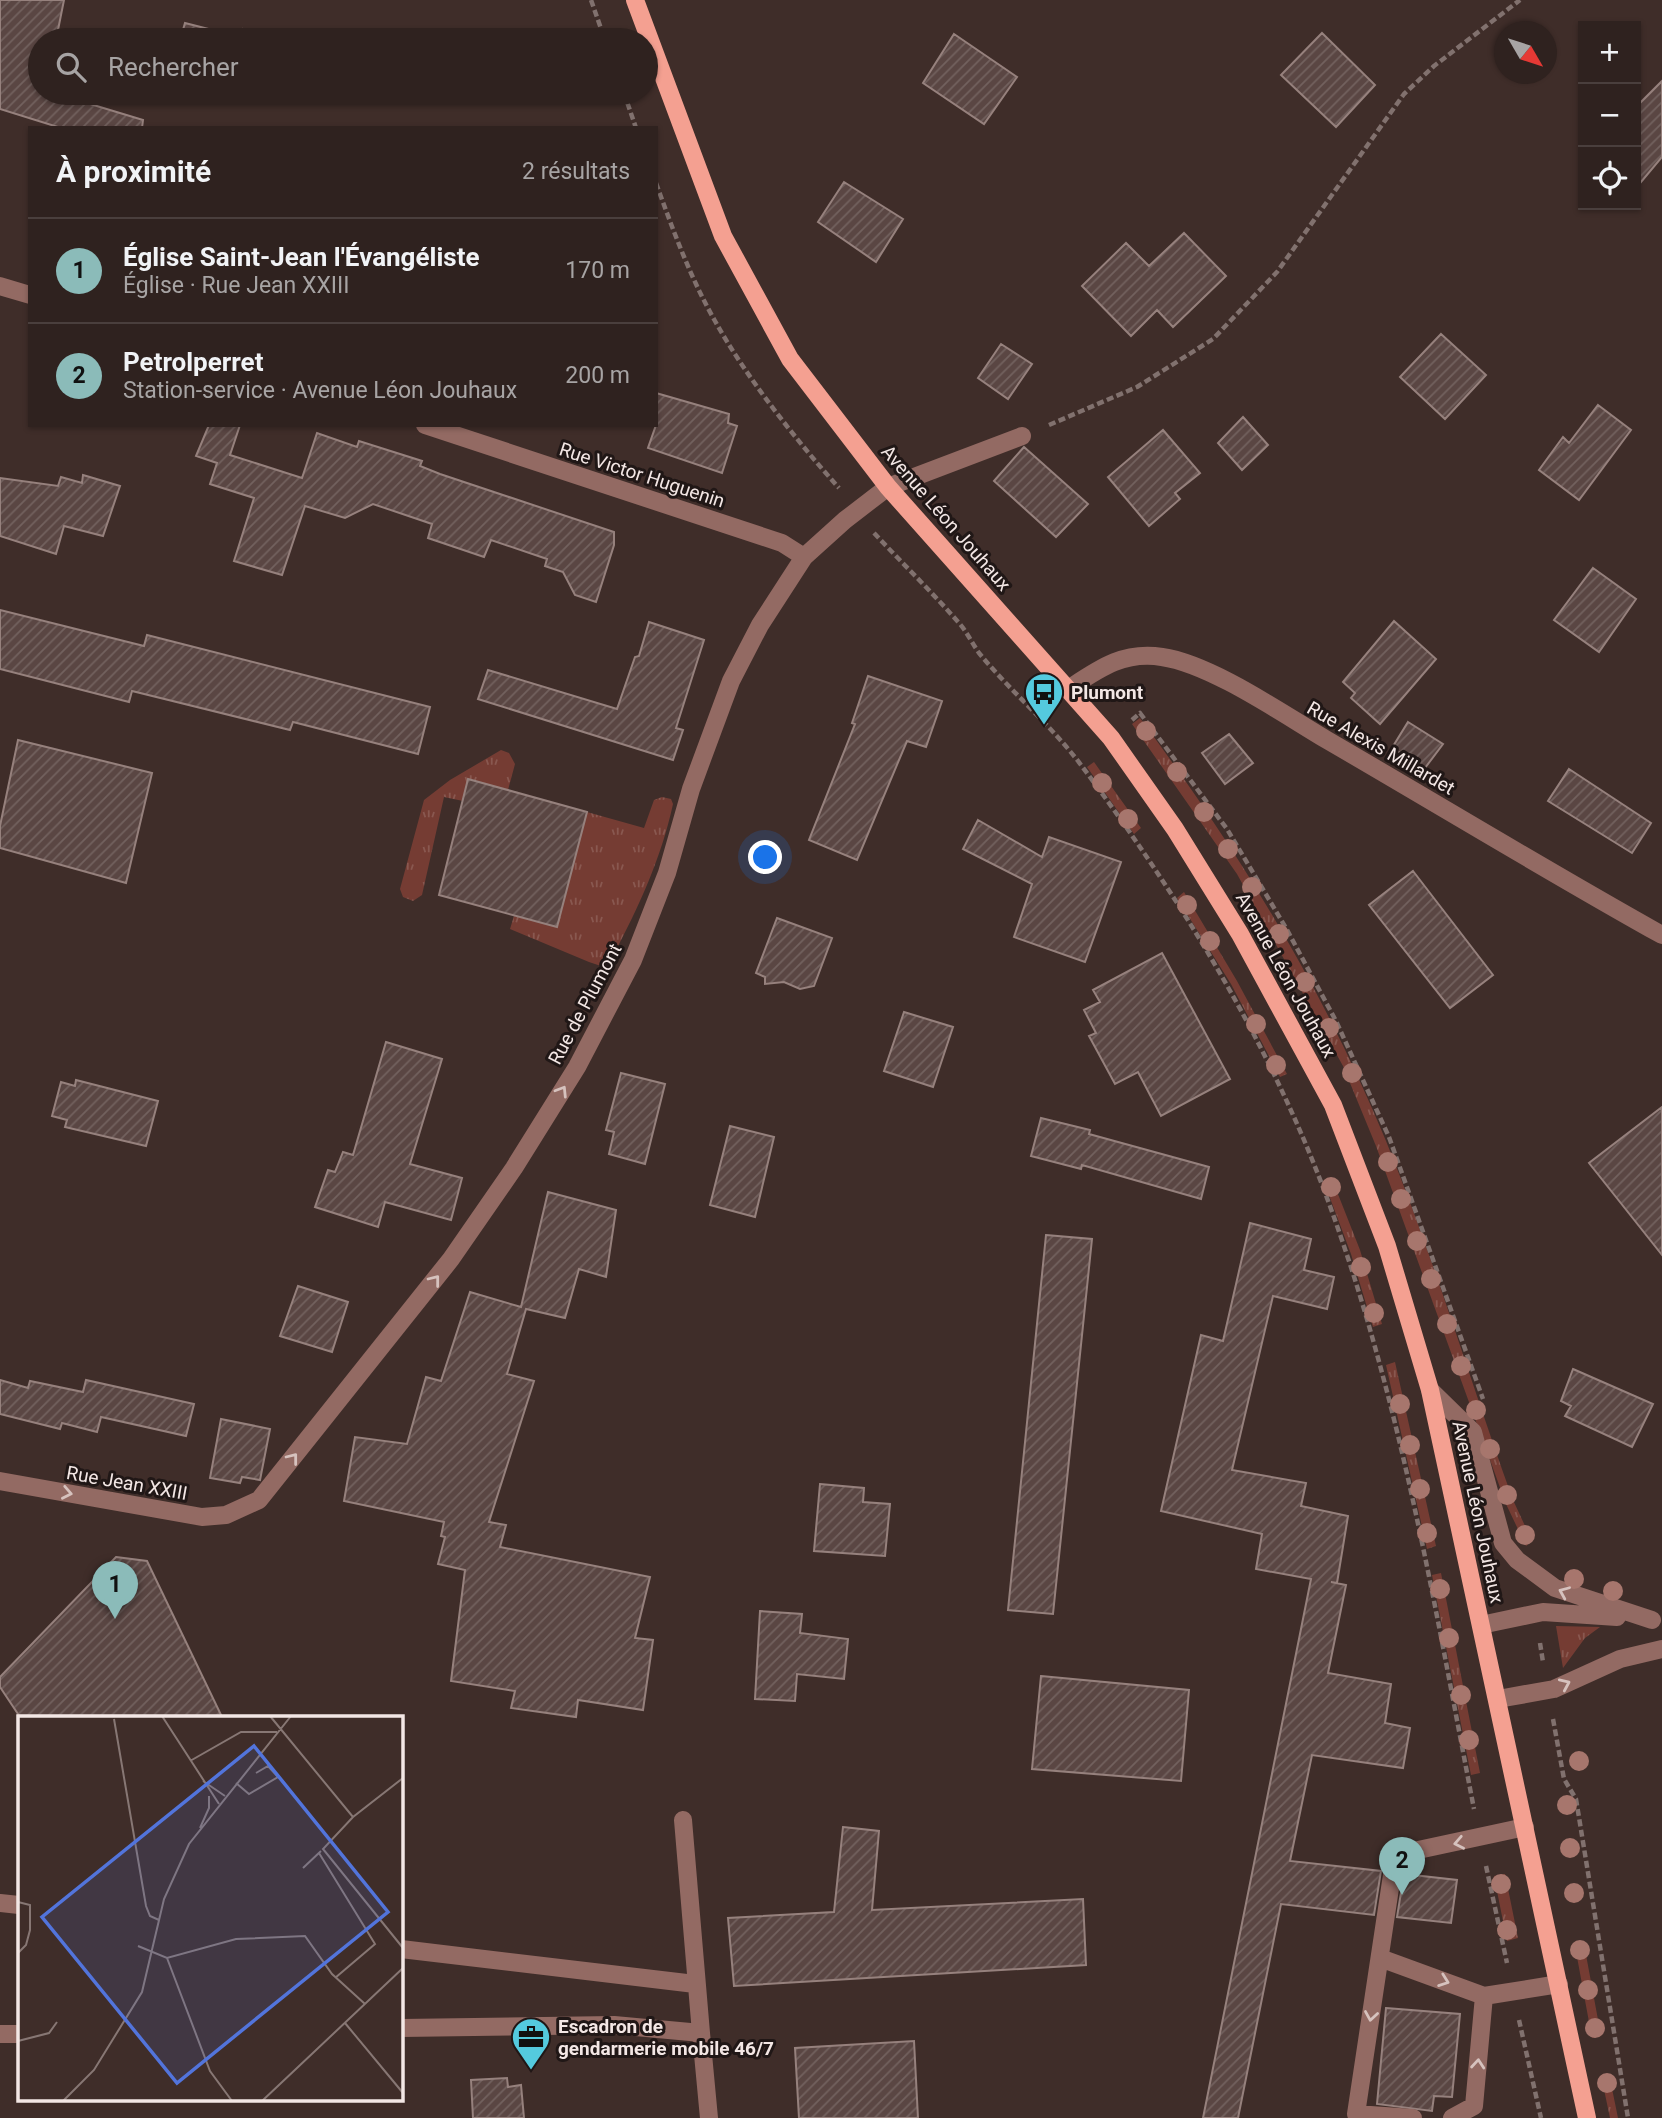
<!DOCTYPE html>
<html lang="fr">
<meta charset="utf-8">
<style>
body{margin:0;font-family:Roboto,sans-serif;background:#3b2f2c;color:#f1f3f6}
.controls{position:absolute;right:21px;top:21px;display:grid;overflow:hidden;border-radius:0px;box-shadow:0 2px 5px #0004}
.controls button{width:63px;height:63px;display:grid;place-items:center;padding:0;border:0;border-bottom:2px solid #4a3f3d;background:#2f221f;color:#f1f3f6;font:35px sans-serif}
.compass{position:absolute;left:1494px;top:21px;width:63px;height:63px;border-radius:50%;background:#2f221f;box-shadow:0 2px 5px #0004;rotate:129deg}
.you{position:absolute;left:766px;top:858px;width:24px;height:24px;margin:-18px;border:5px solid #fff;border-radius:50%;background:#1a73e8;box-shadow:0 0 0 10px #1a73e833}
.badge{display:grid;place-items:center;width:46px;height:46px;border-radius:50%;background:#8bbbb9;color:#111;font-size:23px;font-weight:700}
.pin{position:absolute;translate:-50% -58px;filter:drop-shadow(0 2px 4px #0008)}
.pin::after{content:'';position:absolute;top:37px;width:24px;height:21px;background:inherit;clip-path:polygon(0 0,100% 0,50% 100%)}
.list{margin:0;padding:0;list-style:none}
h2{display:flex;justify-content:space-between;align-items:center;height:91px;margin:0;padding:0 28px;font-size:30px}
h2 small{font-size:23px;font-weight:400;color:#a7a4a4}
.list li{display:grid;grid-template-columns:46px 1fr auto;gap:21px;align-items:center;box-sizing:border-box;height:105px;padding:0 28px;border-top:2px solid #4a3f3d}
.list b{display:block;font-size:26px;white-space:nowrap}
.list p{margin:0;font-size:23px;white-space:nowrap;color:#a7a4a4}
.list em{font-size:23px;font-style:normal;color:#a7a4a4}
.icon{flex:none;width:38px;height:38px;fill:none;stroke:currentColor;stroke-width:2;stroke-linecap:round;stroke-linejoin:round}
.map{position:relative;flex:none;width:1662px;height:2118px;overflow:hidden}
.search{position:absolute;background:#2f221f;box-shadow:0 2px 5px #0004;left:28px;top:28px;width:630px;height:77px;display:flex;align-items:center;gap:18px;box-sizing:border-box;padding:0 24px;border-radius:38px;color:#a7a4a4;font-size:26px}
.panel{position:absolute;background:#2f221f;box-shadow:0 2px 5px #0004;left:28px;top:126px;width:630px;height:301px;border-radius:0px}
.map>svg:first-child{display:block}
.grass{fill:url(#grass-tufts)}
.building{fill:url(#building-hatch);stroke:#96817d;stroke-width:2}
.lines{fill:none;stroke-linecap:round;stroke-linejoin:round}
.path{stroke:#81716e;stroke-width:4.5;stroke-dasharray:7 3.5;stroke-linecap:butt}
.minor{stroke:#936a63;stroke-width:18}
.major{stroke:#f4a091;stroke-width:18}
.tree{fill:#a7766d}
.oneway{stroke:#d6c2be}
.labels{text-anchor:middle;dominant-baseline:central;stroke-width:6;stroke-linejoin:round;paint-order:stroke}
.street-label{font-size:19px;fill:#f3e7e5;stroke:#201716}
.poi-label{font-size:19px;font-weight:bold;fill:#f3e7e5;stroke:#201716;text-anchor:start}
.inset-road{fill:none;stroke:#877774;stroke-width:2}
.view{fill:#5274db;fill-opacity:0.15;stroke:#5274db;stroke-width:3.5}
.inset-edge{fill:none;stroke:#f3e7e5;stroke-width:3.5}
</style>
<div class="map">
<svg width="1662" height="2118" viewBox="0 0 1662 2118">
<defs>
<pattern id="grass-tufts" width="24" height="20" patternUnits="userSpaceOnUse" patternTransform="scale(1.75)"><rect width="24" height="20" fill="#753c33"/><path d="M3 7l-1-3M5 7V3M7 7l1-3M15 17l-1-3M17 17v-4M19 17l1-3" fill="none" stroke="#895850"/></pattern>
<pattern id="building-hatch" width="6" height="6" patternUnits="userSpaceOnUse" patternTransform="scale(1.75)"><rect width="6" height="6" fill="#5a4643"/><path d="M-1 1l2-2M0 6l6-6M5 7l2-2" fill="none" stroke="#72615e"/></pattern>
</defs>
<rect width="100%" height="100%" fill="#3f2d29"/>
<path class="grass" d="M1140 718C1238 850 1323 988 1386 1141 1434 1258 1470 1381 1513 1500L1532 1541 1526 1546 1506 1504 1376 1146 1343 1066 1237 874 1132 724Z
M501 750 509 753 515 764 508 790 469 779 463 801 444 797 422 895 413 901 403 897 400 889 424 800 450 780Z
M1094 762 1141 828 1134 834 1087 767Z
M662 797 671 799 673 804C661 859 639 906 613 956L601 966 589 962 510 929 514 916 557 926 587 812 644 828 654 800Z
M1184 892 1237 981 1287 1074 1280 1077 1231 984 1177 898Z
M1332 1179 1360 1250 1382 1324 1373 1327 1351 1254 1324 1182Z
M1395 1362 1436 1546 1427 1549 1386 1365Z
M1441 1573 1480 1773 1471 1775 1432 1575Z
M1556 1626 1600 1627 1585 1638 1563 1668Z
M1505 1874 1518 1938 1507 1941 1494 1876Z
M1584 1944 1601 2036 1592 2038 1575 1946Z
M1609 2074 1618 2118H1610L1601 2075Z"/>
<path class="building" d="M0 0H64L56 40H40V93H54L143 120 142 128H61L0 109Z
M185 23 240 37 243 29 284 40H180Z
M1322 33 1375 85 1336 127 1281 75Z
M954 34 1017 77 984 124 923 83Z
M1662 81V157L1636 188V107Z
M844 182 903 219 876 262 818 222Z
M1184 233 1226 276 1173 327 1157 310 1131 336 1082 286 1126 243 1149 266Z
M1441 334 1486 375 1445 419 1400 377Z
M1001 344 1032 364 1008 399 978 378Z
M656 393 729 414 728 423 737 426 722 473 648 448 656 425Z
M1598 405 1631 430 1579 500 1539 470 1563 437 1569 443Z
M1243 417 1268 445 1242 470 1218 443Z
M209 425H240L230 455 302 478 317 433 357 447 359 441 422 461 420 466 440 474 614 532V545L596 602 575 595 563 572 545 566 547 559 491 540 484 557 428 538 432 524 373 504 345 518 305 506 282 575 234 561 254 498 210 484 217 463 196 456Z
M1163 430 1200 473 1175 493 1180 499 1149 526 1108 477Z
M1024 447 1088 504 1056 537 994 481Z
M83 475 120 486 103 536 64 526 56 554 0 536V478L58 486 61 477 82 483Z
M1593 568 1636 599 1599 652 1554 620Z
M0 610 144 646 147 635 430 707 418 754 293 722 290 730 132 691 129 702 0 669Z
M1394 621 1436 659 1380 724 1351 698 1355 693 1343 682Z
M649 622 704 640 676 728 683 730 673 760 478 699 488 670 617 709 635 657 639 656Z
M868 676 942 701 926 747 907 741 857 860 809 840 855 724 852 723Z
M1408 722 1443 744 1425 768 1392 748Z
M1229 734 1253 763 1225 784 1202 753Z
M18 740 152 773 126 883 0 848V826Z
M1569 769 1651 823 1632 853 1548 801Z
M468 779 587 812 557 927 439 895Z
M978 820 1042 857 1049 837 1121 862 1085 962 1014 937 1032 884 963 849Z
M1413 871 1493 975 1450 1008 1369 905Z
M777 918 832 938 814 986 800 989 784 982 765 984V977L756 973Z
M1162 953 1230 1079 1161 1116 1138 1072 1115 1084 1089 1036 1096 1033 1084 1010 1100 1002 1093 990Z
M904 1012 953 1027 933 1087 884 1071Z
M386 1042 442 1059 410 1164 462 1178 451 1220 385 1202 378 1227 315 1207 328 1170 335 1172 343 1152 353 1155Z
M621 1073 665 1084 645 1164 609 1154 614 1132 606 1130Z
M76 1080 158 1101 146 1146 65 1127 67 1120 52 1116 61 1082 75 1086Z
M1662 1107V1255L1589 1163Z
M1041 1118 1090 1130 1089 1134 1209 1167 1201 1199 1082 1165 1081 1169 1031 1156Z
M730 1126 774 1137 755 1217 710 1205Z
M548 1192 616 1210 606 1277 579 1269 565 1318 526 1309 507 1374 534 1381 489 1522 506 1525 500 1547 650 1577 635 1638 653 1640 643 1710 578 1700 576 1717 511 1708 515 1691 451 1681 465 1570 438 1564 445 1537 441 1536 444 1522 344 1501 355 1437 407 1444 426 1377 441 1381 470 1292 521 1307Z
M1250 1223 1311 1239 1304 1270 1334 1277 1327 1309 1273 1296 1232 1470 1306 1483 1301 1506 1348 1516 1337 1583 1331 1582 1346 1585 1328 1673 1391 1684 1385 1723 1410 1728 1403 1768 1312 1755 1290 1861 1381 1871 1374 1915 1281 1904 1238 2118H1203L1311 1579 1256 1569 1262 1534 1161 1511 1201 1335 1223 1341Z
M1046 1235 1092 1239 1053 1614 1008 1610Z
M298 1286 348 1302 332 1352 280 1336Z
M1573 1369 1653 1404 1632 1447 1565 1416 1571 1406 1561 1401Z
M0 1380 28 1388 30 1381 83 1392 86 1380 194 1404 186 1436 101 1417 97 1432 62 1423 60 1429 0 1414Z
M221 1419 270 1429 260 1480 242 1477 240 1483 210 1478Z
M820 1484 864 1488 863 1502 890 1504 885 1556 814 1551Z
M116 1557 147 1561 222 1717H20L0 1687V1677Z
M760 1611 802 1614 800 1633 848 1639 844 1679 797 1674 795 1701 755 1699Z
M1041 1676 1189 1690 1181 1781 1032 1769Z
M843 1827 879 1831 872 1910 1083 1899 1086 1965 734 1986 728 1918 834 1912Z
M1404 1874 1457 1880 1451 1923 1397 1917Z
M1386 2008 1460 2014 1452 2097 1434 2096 1432 2111 1377 2104Z
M914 2041 918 2118H799L795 2048Z
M507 2078 508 2087 521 2085 524 2118H473L471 2080Z"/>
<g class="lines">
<path class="path" d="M591 0 605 40
M624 93 636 128
M656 183C673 230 690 277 715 321 746 377 796 440 839 488
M1049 425 1137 387 1213 339 1277 272 1404 94 1434 66 1520 0
M874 533C902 563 932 592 959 623 967 632 972 643 979 653 1011 692 1051 725 1081 765 1180 897 1270 1043 1327 1198 1400 1395 1434 1603 1474 1809
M1132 720 1140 713 1227 829 1286 928 1336 1021 1389 1137 1483 1399
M1540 1643 1543 1662
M1553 1719 1564 1779 1576 1799 1628 2118
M1486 1866 1507 1963
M1519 2020 1541 2118"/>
<path class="minor" d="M0 286 30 295
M425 425 782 543 804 557
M1070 688C1100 668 1124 651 1162 657 1211 664 1283 714 1327 740 1439 805 1549 872 1662 935
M1430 1390 1473 1432 1503 1543 1517 1560 1555 1588 1652 1620
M0 1481 202 1517 226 1515 259 1500 451 1259 514 1168 577 1067 633 960 667 873 691 789 731 681 760 625 804 557 845 520 888 487 1022 436
M1481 1625 1543 1612 1617 1617
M1498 1699 1554 1689 1620 1659 1662 1649
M683 1820 701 2033
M0 1903 19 1905
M401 1949 695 1984
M1380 1958 1484 1996 1559 1984
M401 2028 614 2025 701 2033 709 2118
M0 2034H19
M1413 2118 1356 2114 1395 1855 1525 1827
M1452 2118 1474 2106 1484 1996"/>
<path class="major" d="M635 0 723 236 790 359 888 487 1111 738 1175 829 1240 934 1333 1105 1387 1246 1430 1390 1587 2118"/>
</g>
<g class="tree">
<circle cx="1146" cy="731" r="10"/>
<circle cx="1177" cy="772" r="10"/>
<circle cx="1102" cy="783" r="10"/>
<circle cx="1204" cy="812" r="10"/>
<circle cx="1128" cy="819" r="10"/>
<circle cx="1228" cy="849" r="10"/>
<circle cx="1252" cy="887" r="10"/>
<circle cx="1187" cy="905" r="10"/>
<circle cx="1279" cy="934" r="10"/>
<circle cx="1210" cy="941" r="10"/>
<circle cx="1305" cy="982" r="10"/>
<circle cx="1256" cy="1024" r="10"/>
<circle cx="1329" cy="1028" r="10"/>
<circle cx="1276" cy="1065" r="10"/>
<circle cx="1352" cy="1073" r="10"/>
<circle cx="1388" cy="1162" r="10"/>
<circle cx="1331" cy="1187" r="10"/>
<circle cx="1401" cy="1199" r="10"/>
<circle cx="1417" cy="1241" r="10"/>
<circle cx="1361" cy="1267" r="10"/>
<circle cx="1431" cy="1279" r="10"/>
<circle cx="1374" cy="1313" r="10"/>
<circle cx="1447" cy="1324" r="10"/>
<circle cx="1461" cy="1366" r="10"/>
<circle cx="1400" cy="1404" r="10"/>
<circle cx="1476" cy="1410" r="10"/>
<circle cx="1410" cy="1445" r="10"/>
<circle cx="1490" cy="1449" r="10"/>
<circle cx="1420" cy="1489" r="10"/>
<circle cx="1507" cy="1495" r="10"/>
<circle cx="1427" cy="1533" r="10"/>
<circle cx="1525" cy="1535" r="10"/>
<circle cx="1574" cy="1579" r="10"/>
<circle cx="1440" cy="1589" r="10"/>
<circle cx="1613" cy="1591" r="10"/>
<circle cx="1449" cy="1638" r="10"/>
<circle cx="1461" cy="1695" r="10"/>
<circle cx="1469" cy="1740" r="10"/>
<circle cx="1579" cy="1761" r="10"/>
<circle cx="1567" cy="1805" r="10"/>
<circle cx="1570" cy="1848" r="10"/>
<circle cx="1501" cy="1884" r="10"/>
<circle cx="1574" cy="1893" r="10"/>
<circle cx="1507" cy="1930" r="10"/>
<circle cx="1580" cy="1950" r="10"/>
<circle cx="1588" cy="1990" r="10"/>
<circle cx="1595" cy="2028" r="10"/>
<circle cx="1607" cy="2083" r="10"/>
</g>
<defs><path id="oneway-chevron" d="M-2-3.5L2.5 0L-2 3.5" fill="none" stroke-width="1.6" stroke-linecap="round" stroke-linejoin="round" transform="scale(1.75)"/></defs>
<g class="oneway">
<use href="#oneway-chevron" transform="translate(562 1091) rotate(-58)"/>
<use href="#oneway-chevron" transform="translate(435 1280) rotate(-52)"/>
<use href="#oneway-chevron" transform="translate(293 1458) rotate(-52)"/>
<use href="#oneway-chevron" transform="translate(67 1493) rotate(11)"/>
<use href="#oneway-chevron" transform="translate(1564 1592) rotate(-157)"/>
<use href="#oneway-chevron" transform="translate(1565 1684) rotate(-24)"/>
<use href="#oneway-chevron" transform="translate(1459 1843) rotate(169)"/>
<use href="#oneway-chevron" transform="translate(1444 1981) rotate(20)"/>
<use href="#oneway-chevron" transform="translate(1371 2016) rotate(99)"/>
<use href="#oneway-chevron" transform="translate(1478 2064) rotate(-85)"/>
</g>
<defs>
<g id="bus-pin" transform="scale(2.0125)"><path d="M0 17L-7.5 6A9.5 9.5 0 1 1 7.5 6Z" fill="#54cade" stroke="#201716"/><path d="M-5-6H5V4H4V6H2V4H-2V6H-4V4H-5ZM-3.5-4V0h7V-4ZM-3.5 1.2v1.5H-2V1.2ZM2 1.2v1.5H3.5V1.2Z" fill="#111"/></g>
<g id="office-pin" transform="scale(2.0125)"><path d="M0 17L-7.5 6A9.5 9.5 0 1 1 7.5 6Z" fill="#54cade" stroke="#201716"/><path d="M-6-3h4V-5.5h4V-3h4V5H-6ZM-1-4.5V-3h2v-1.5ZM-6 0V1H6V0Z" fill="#111"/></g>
</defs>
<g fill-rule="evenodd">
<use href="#bus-pin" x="1044" y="692"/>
<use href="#office-pin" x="531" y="2037"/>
</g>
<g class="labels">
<g class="street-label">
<text transform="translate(642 475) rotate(18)">Rue Victor Huguenin</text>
<text transform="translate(946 518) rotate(49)">Avenue Léon Jouhaux</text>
<text transform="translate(1381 748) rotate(30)">Rue Alexis Millardet</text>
<text transform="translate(1286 975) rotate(61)">Avenue Léon Jouhaux</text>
<text transform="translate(585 1004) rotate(-62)">Rue de Plumont</text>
<text transform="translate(127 1483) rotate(10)">Rue Jean XXIII</text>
<text transform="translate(1478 1512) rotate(78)">Avenue Léon Jouhaux</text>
</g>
<g class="poi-label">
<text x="1071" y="692">Plumont</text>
<text x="558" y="2026">Escadron de<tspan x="558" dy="22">gendarmerie mobile 46/7</tspan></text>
</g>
</g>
<g transform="translate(18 1716)">
<rect width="385" height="385" fill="#3f2d29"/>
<path class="inset-road" d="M144 0 201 88M252 0 335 101M96 3 128 190 132 200 141 204M172 45 223 16H259M385 62 335 101 305 133 385 232M185 65 207 80M218 67 231 78 260 61 250 50 238 57M182 112 191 92V80M301 137 357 228 317 262M285 152 303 135M0 186 12 189V214L8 229 0 237M120 230 149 242 218 223 287 220 314 258 347 288M149 242 192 355 214 385M327 307 385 377M0 325 31 317 39 306M45 385 76 354 124 276 146 183 171 128 273 0M244 385 385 252"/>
<path class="view" d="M236 30 370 196 159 367 24 201Z"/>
<rect width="385" height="385" class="inset-edge"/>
</g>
</svg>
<div class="controls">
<button>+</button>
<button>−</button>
<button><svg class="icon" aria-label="locate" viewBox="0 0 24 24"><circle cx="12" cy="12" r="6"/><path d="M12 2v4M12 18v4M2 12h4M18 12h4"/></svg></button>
</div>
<svg class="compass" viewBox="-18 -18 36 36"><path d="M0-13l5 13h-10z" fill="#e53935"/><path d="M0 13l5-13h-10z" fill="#a7a4a4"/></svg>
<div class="you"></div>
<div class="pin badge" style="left:115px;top:1619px">1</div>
<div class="pin badge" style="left:1402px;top:1895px">2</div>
<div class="search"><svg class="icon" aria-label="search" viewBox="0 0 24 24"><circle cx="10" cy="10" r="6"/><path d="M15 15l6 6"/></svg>Rechercher</div>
<section class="panel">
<h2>À proximité<small>2 résultats</small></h2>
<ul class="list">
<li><span class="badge">1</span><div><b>Église Saint-Jean l'Évangéliste</b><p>Église · Rue Jean XXIII</p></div><em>170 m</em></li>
<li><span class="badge">2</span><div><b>Petrolperret</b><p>Station-service · Avenue Léon Jouhaux</p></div><em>200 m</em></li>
</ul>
</section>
</div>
